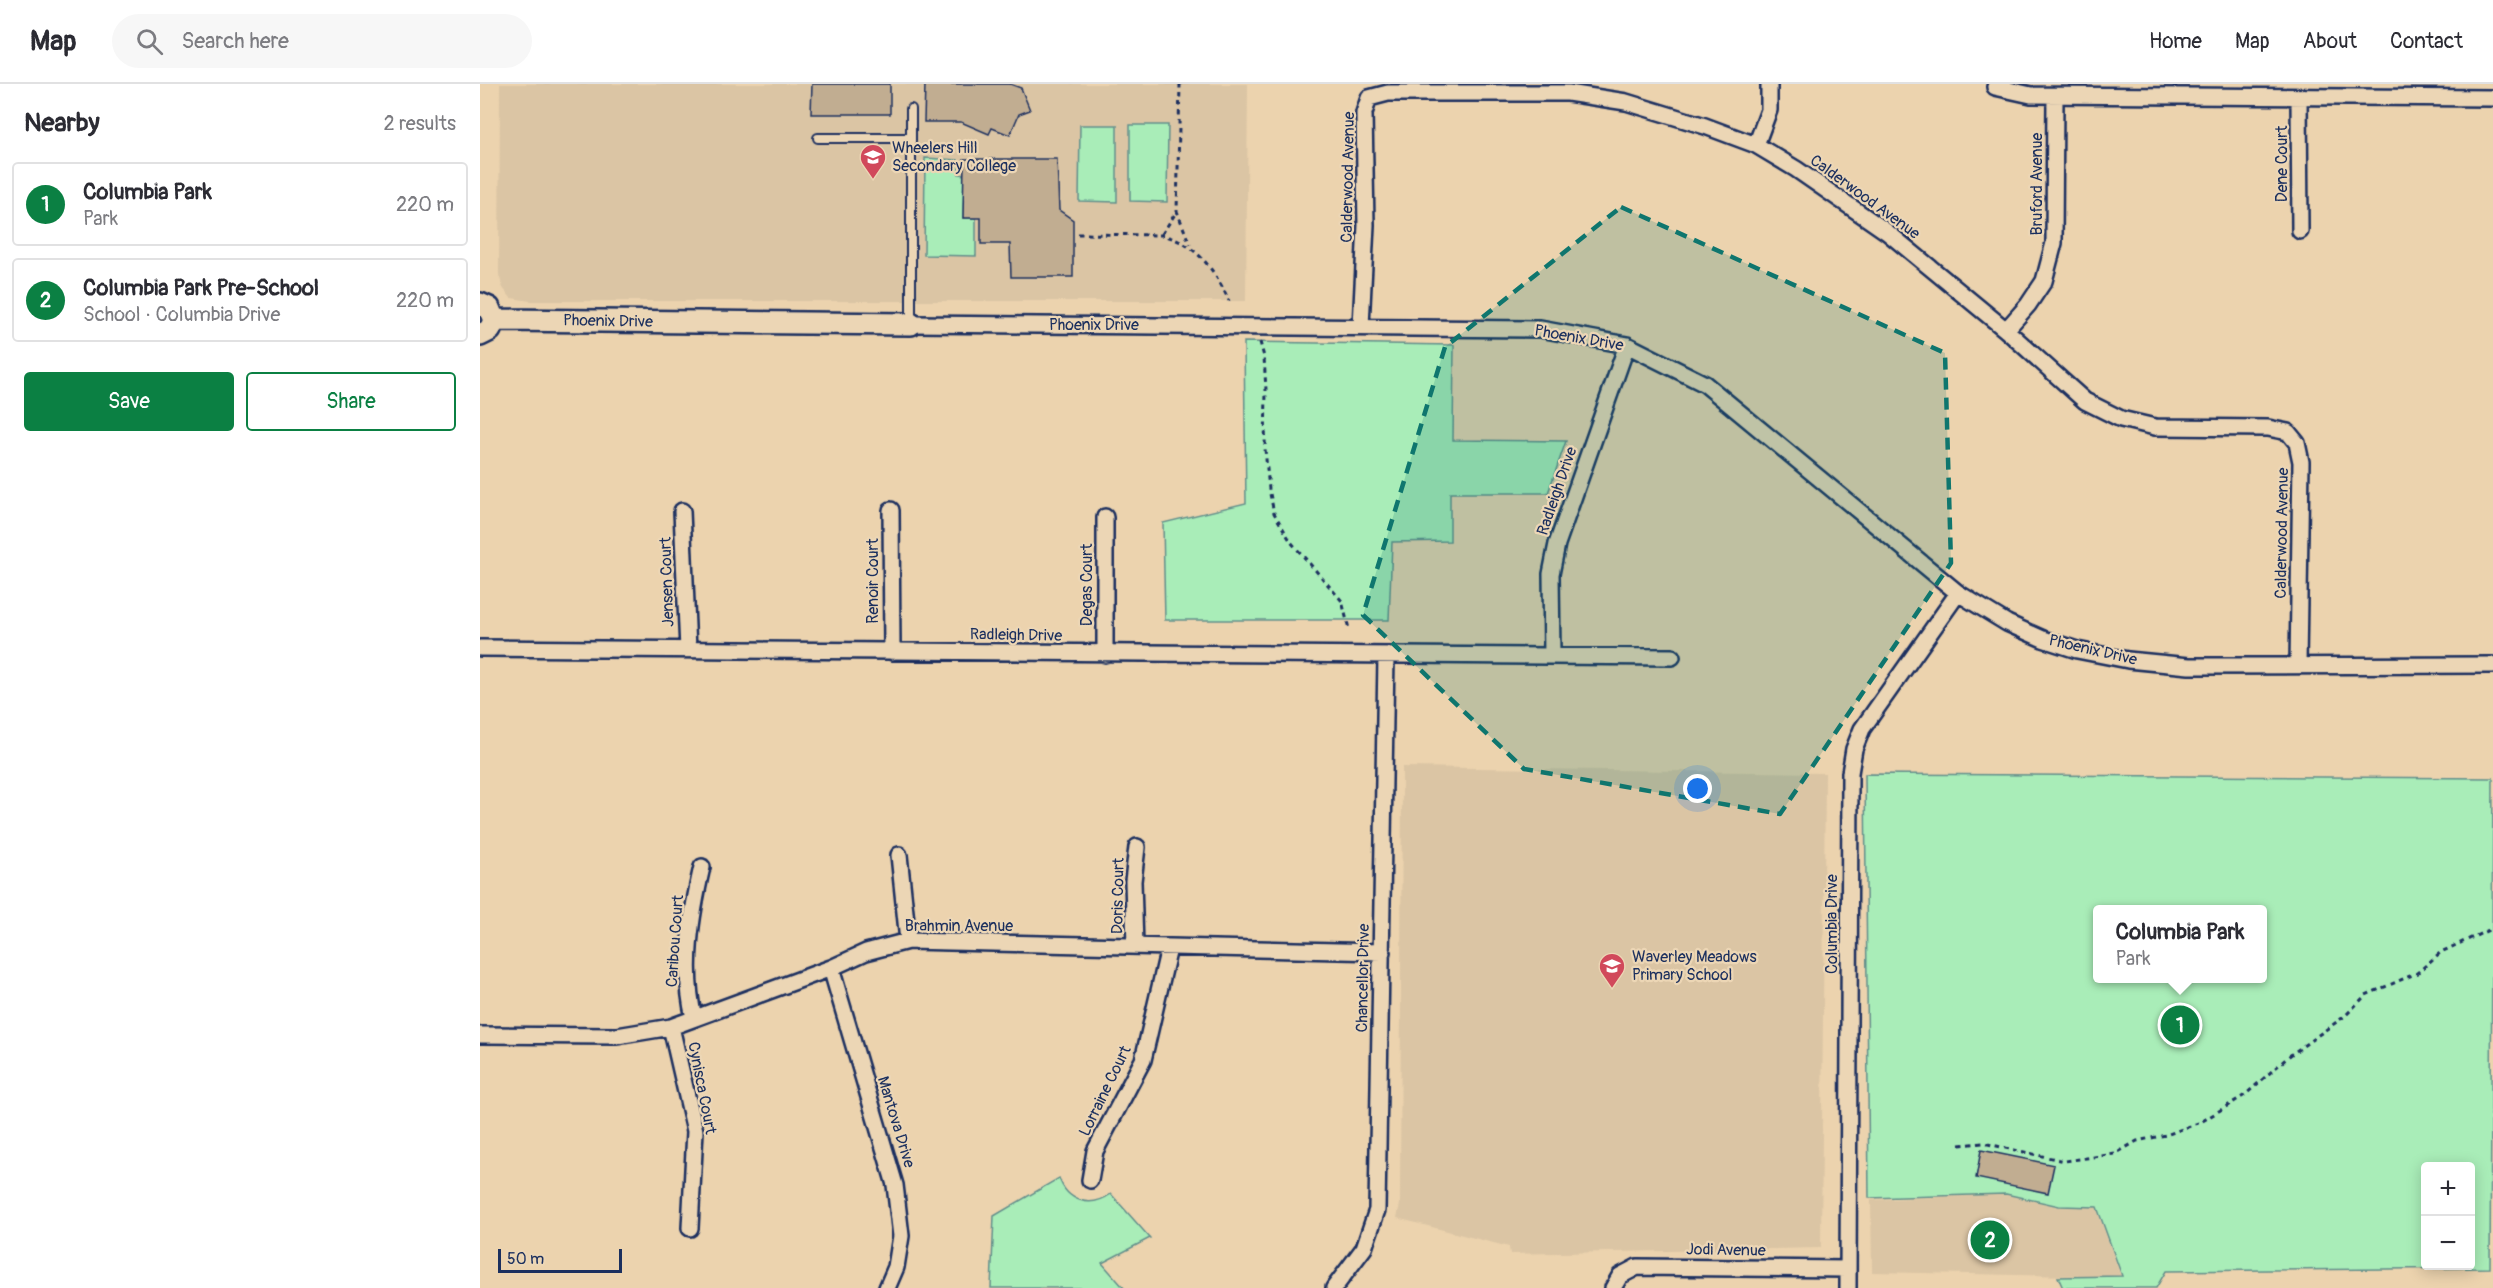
<!DOCTYPE html>
<meta charset="utf-8">
<style>
body{margin:0;font-family:Pangolin,sans-serif;background:#f7f7f7;color:#2b2b33}
.controls{position:absolute;right:18px;bottom:18px;display:grid;overflow:hidden;border-radius:6px;box-shadow:0 3px 15px #0003}
.controls button{width:54px;height:54px;display:grid;place-items:center;padding:0;border:0;border-bottom:2px solid #e1e1e2;background:#fff;color:#2b2b33;font:30px sans-serif}
.scale{position:absolute;left:18px;bottom:15px;width:124px;box-sizing:border-box;padding-left:6px;border:3px solid #1b2f5e;border-top:0;font-size:16px;line-height:21px;white-space:nowrap;color:#1b2f5e;-webkit-text-stroke:4px #ecd6b5;paint-order:stroke}
.you{position:absolute;left:1218px;top:705px;width:21px;height:21px;margin:-15px;border:4px solid #fff;border-radius:50%;background:#1a73e8;box-shadow:0 0 0 9px #1a73e833}
.badge{display:grid;place-items:center;width:39px;height:39px;border-radius:50%;background:#0b8043;color:#fff;font-size:20px;font-weight:700}
.pin{position:absolute;translate:-50% -50%;border:3px solid #fff;box-shadow:0 2px 6px #0006}
.popup{position:absolute;left:1613px;top:821px;width:174px;height:78px;box-sizing:border-box;display:grid;place-content:center;border-radius:6px;background:#fff;filter:drop-shadow(0 2px 4px #0005);font-size:20px;white-space:nowrap;color:#7c7c81}
.popup b{font-size:22px;color:#2b2b33}
.popup::after{content:'';position:absolute;left:50%;top:100%;margin-left:-12px;border:12px solid transparent;border-top-color:#fff}
.list{margin:0;padding:0;list-style:none}
h2{display:flex;justify-content:space-between;align-items:center;height:78px;margin:0;padding:0 24px;font-size:26px}
h2 small{font-size:20px;font-weight:400;color:#7c7c81}
.list li{display:grid;grid-template-columns:39px 1fr auto;gap:18px;align-items:center;box-sizing:border-box;height:84px;margin:0 12px 12px;padding:0 12px;border:2px solid #e1e1e2;border-radius:6px}
.list b{display:block;font-size:22px;white-space:nowrap}
.list p{margin:0;font-size:20px;white-space:nowrap;color:#7c7c81}
.list em{font-size:20px;font-style:normal;color:#7c7c81}
.actions{display:flex;gap:12px;padding:18px 24px}
.actions a{flex:1;padding:14px 0;border:2px solid #0b8043;border-radius:6px;text-align:center;font-size:21px;color:#0b8043}
.actions .main{background:#0b8043;color:#fff}
.icon{flex:none;width:33px;height:33px;fill:none;stroke:currentColor;stroke-width:2;stroke-linecap:round;stroke-linejoin:round}
.map{position:relative;flex:none;width:2013px;height:1204px;overflow:hidden}
header{display:flex;align-items:center;gap:36px;box-sizing:border-box;height:84px;padding:0 30px;background:#fff;border-bottom:2px solid #e1e1e2}
header strong{font-size:28px}
nav{display:flex;gap:33px;margin-inline-start:auto;font-size:21px}
.search{width:420px;height:54px;background:#f7f7f7;display:flex;align-items:center;gap:15px;box-sizing:border-box;padding:0 21px;border-radius:33px;color:#7c7c81;font-size:22px}
main{display:flex}
aside{flex:1;background:#fff}
.map>svg:first-child{display:block}
.built{fill:#dbc5a4}
.green{fill:#a9edb8;stroke:#628e8b;stroke-width:1.5;fill-rule:evenodd}
.building{fill:#c1ad91;stroke:#1b2f5e;stroke-width:1.5}
.lines{fill:none;stroke-linecap:round;stroke-linejoin:round}
.lane-casing{stroke:#1b2f5e;stroke-width:12}
.street-casing{stroke:#1b2f5e;stroke-width:20}
.secondary-casing{stroke:#1b2f5e;stroke-width:26}
.path{stroke:#1b2f5e;stroke-width:3;stroke-dasharray:4.5 4.5;stroke-linecap:butt}
.lane{stroke:#ecd6b5;stroke-width:8}
.street{stroke:#ecd6b5;stroke-width:15}
.secondary{stroke:#ecd6b5;stroke-width:21}
.marked{fill:#0f766e;fill-opacity:0.2;stroke:#0f766e;stroke-width:4.5;stroke-dasharray:12 8;stroke-linejoin:round}
.labels{text-anchor:middle;dominant-baseline:central;stroke-width:4.5;stroke-linejoin:round;paint-order:stroke}
.poi-label{font-size:16px;fill:#1b2f5e;stroke:#ecd6b5;text-anchor:start}
.street-label{font-size:16px;fill:#1b2f5e;stroke:#ecd6b5}
</style>
<header>
<strong>Map</strong>
<div class="search"><svg class="icon" aria-label="search" viewBox="0 0 24 24"><circle cx="10" cy="10" r="6"/><path d="M15 15l6 6"/></svg>Search here</div>
<nav><a>Home</a><a>Map</a><a>About</a><a>Contact</a></nav>
</header>
<main>
<aside>
<h2>Nearby<small>2 results</small></h2>
<ul class="list">
<li><span class="badge">1</span><div><b>Columbia Park</b><p>Park</p></div><em>220 m</em></li>
<li><span class="badge">2</span><div><b>Columbia Park Pre-School</b><p>School · Columbia Drive</p></div><em>220 m</em></li>
</ul>
<div class="actions"><a class="main">Save</a><a>Share</a></div>
</aside>
<div class="map">
<svg width="2013" height="1204" viewBox="0 0 2013 1204">
<rect width="100%" height="100%" fill="#ecd3ae"/>
<filter id="ink" filterUnits="userSpaceOnUse"><feTurbulence type="fractalNoise" baseFrequency=".0167" numOctaves="2"/><feDisplacementMap in="SourceGraphic" scale="12" xChannelSelector="R" yChannelSelector="G"/><feConvolveMatrix kernelMatrix="1 2 1 2 8 2 1 2 1" color-interpolation-filters="sRGB"/></filter>
<g filter="url(#ink)">
<path class="built" d="M20 0H768L766 217H51L31 214 23 204 19 191Z
M922 683 1345 689 1341 1164 1030 1170 1029 1163 917 1134 920 1120Z
M1525 1110 1579 1123H1616L1641 1193 1392 1188 1391 1116Z"/>
<path class="green" d="M600 41H637V118L599 117Z
M650 41H688L687 118 650 117Z
M445 74 478 76 479 90 484 91 483 134H496V172L444 171Z
M764 258 974 261 973 356 1086 357 1068 409H970V457L912 458 909 536H685L683 439 766 419Z
M1385 690 2013 694 2010 1184 1686 1187 1676 1204H1583L1578 1193 1642 1192 1617 1123 1579 1122 1526 1110 1389 1114ZM1618 826H1782V894H1618ZM1946 1082H1990V1182H1946Z
M579 1094C587 1117 610 1125 631 1110L670 1154 622 1179 644 1204H511L514 1132Z"/>
<path class="building" d="M332 0H410V30H331Z
M445 0H530L541 4 550 26 539 30 530 51 512 44 509 50 481 38H444Z
M484 75H577L579 126 593 136V193H531L530 160H501V134H483Z
M1501 1066 1574 1081 1568 1109 1496 1094Z"/>
<g class="lines">
<g class="lane-casing">
<path id="lane" d="M431 25V239
M338 54H430"/>
</g>
<g class="street-casing">
<path id="street" d="M1515 3 1551 11 2013 14
M1819 14 1820 147
M1276 61 1289 26V0
M431 240 1060 245 1147 261 1225 300 1478 509 1527 539 1563 555 1597 566 1648 576 1709 582 2013 581
M881 242 886 141 884 29 889 14 908 9H1088L1146 18 1225 42 1276 61 1316 85 1407 148 1526 246 1605 317 1641 335 1675 343 1788 344 1808 348 1817 359 1821 378 1818 581
M1526 246 1548 221 1564 197 1574 159 1575 12
M411 426 412 568
M202 427 208 566
M0 564 1192 573
M625 570V433
M1072 571 1071 490 1077 460 1147 261
M419 771 428 857
M655 862 653 797 657 763
M351 884 415 1101 421 1152 416 1183 407 1204
M214 934C202 885 211 831 222 783
M191 943 215 1047 210 1144
M0 951 137 952 191 943 351 884 386 868 428 857 902 868
M610 1096 615 1067 663 976 689 864
M854 1204 884 1164 897 1126 906 572
M1133 1204 1140 1192 1157 1183 1368 1185
M1368 1204 1370 689 1374 665 1382 645 1478 509"/>
</g>
<g class="secondary-casing">
<path id="secondary" d="M0 220 9 224 14 236 10 246 0 251
M14 236 431 240"/>
</g>
<path class="path" d="M700 0 697 127 710 161
M598 150 682 151C716 159 735 186 749 217
M682 150 697 127
M780 258 784 273 786 306 785 365 789 405 794 429 811 458 862 517 869 545
M1480 1061 1503 1059 1585 1077 1635 1070 1657 1057 1686 1051 1721 1038 1765 1011 1809 972 1865 932 1886 911 1937 889 1961 868 2013 844"/>
<use href="#lane" class="lane"/>
<use href="#street" class="street"/>
<use href="#secondary" class="secondary"/>
</g>
</g>
<path class="marked" d="M1141 123 1465 269 1471 479 1300 730 1044 685 883 531 965 263Z"/>
<defs>
<g id="school-pin" transform="scale(1.35)"><path d="M0 17L-7.5 6A9.5 9.5 0 1 1 7.5 6Z" fill="#d1495b" stroke="#ecd6b5"/><path d="M0-5L7-2L0 1L-7-2ZM-4 1L0 2.5L4 1V4Q0 6-4 4Z" fill="#fff"/></g>
</defs>
<g fill-rule="evenodd">
<use href="#school-pin" x="393" y="73"/>
<use href="#school-pin" x="1132" y="882"/>
</g>
<g class="labels">
<g class="poi-label">
<text x="412" y="64">Wheelers Hill<tspan x="412" dy="18">Secondary College</tspan></text>
<text x="1152" y="873">Waverley Meadows<tspan x="1152" dy="18">Primary School</tspan></text>
</g>
<g class="street-label">
<text transform="translate(1802 80) rotate(-90)">Dene Court</text>
<text transform="translate(868 93) rotate(-89)">Calderwood Avenue</text>
<text transform="translate(1557 100) rotate(-90)">Bruford Avenue</text>
<text transform="translate(1385 113) rotate(36)">Calderwood Avenue</text>
<text transform="translate(128 237) rotate(1)">Phoenix Drive</text>
<text x="614" y="241">Phoenix Drive</text>
<text transform="translate(1099 254) rotate(10)">Phoenix Drive</text>
<text transform="translate(1077 407) rotate(-71)">Radleigh Drive</text>
<text transform="translate(1802 449) rotate(-89)">Calderwood Avenue</text>
<text transform="translate(393 497) rotate(-90)">Renoir Court</text>
<text transform="translate(187 498) rotate(-92)">Jensen Court</text>
<text transform="translate(607 501) rotate(-90)">Degas Court</text>
<text transform="translate(536 551) rotate(1)">Radleigh Drive</text>
<text transform="translate(1613 566) rotate(13)">Phoenix Drive</text>
<text transform="translate(638 812) rotate(-89)">Doris Court</text>
<text transform="translate(1352 840) rotate(-90)">Columbia Drive</text>
<text x="479" y="842">Brahmin Avenue</text>
<text transform="translate(195 857) rotate(-86)">Caribou Court</text>
<text transform="translate(883 894) rotate(-89)">Chancellor Drive</text>
<text transform="translate(222 1004) rotate(79)">Cynisca Court</text>
<text transform="translate(625 1007) rotate(-64)">Lorraine Court</text>
<text transform="translate(416 1038) rotate(73)">Mantova Drive</text>
<text transform="translate(1246 1166) rotate(1)">Jodi Avenue</text>
</g>
</g>
</svg>
<div class="controls">
<button>+</button>
<button>−</button>
</div>
<div class="scale">50 m</div>
<div class="you"></div>
<div class="pin badge" style="left:1700px;top:941px">1</div>
<div class="popup"><b>Columbia Park</b>Park</div>
<div class="pin badge" style="left:1510px;top:1156px">2</div>
</div>
</main>
